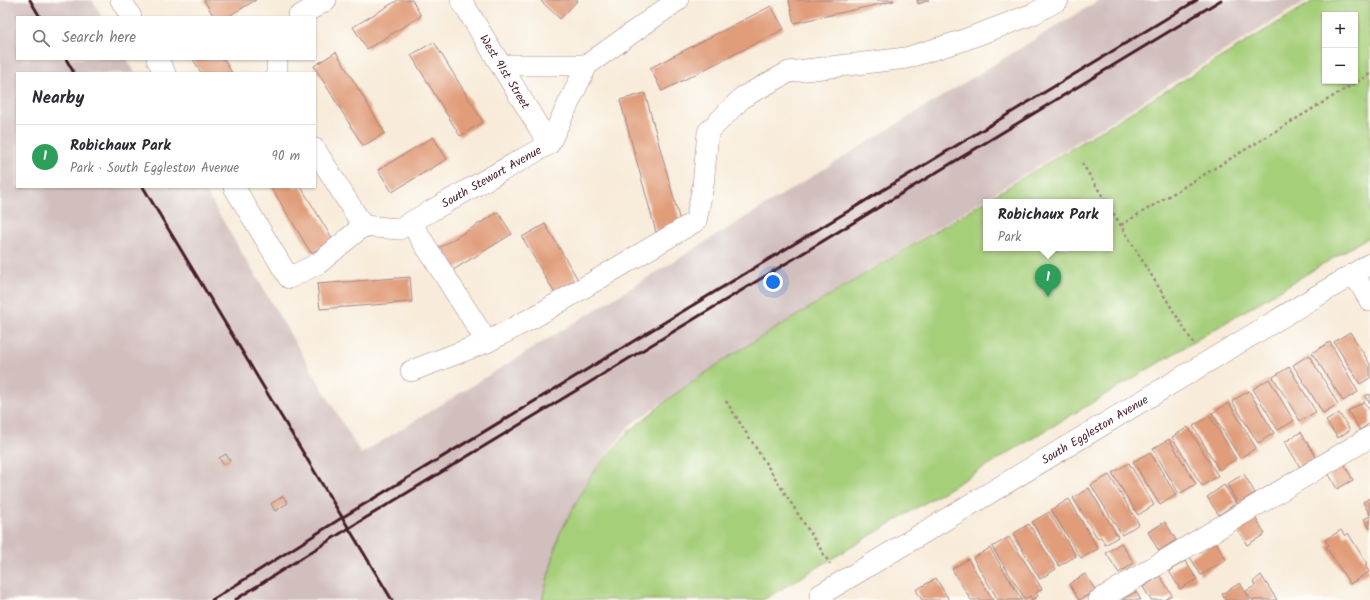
<!DOCTYPE html>
<meta charset="utf-8">
<style>
body{margin:0;font-family:Kalam,sans-serif;background:#f2f2f3;color:#2b2b33}
.controls{position:absolute;right:12px;top:12px;display:grid;overflow:hidden;border-radius:0px;box-shadow:0 1px 3px #0004}
.controls button{width:36px;height:36px;display:grid;place-items:center;padding:0;border:0;border-bottom:1px solid #e1e1e2;background:#fff;color:#2b2b33;font:20px sans-serif}
.you{position:absolute;left:773px;top:282px;width:14px;height:14px;margin:-10px;border:3px solid #fff;border-radius:50%;background:#1a73e8;box-shadow:0 0 0 6px #1a73e833}
.badge{display:grid;place-items:center;width:26px;height:26px;border-radius:50%;background:#b5179e;color:#fff;font-size:13px;font-weight:700}
.pin{position:absolute;translate:-50% -33px;filter:drop-shadow(0 1px 2px #0008)}
.pin::after{content:'';position:absolute;top:21px;width:14px;height:12px;background:inherit;clip-path:polygon(0 0,100% 0,50% 100%)}
.popup{position:absolute;left:983px;top:199px;width:130px;height:52px;box-sizing:border-box;display:grid;place-content:center;border-radius:0px;background:#fff;filter:drop-shadow(0 1px 3px #0005);font-size:13px;white-space:nowrap;color:#7c7c81}
.popup b{font-size:15px;color:#2b2b33}
.popup::after{content:'';position:absolute;left:50%;top:100%;margin-left:-8px;border:8px solid transparent;border-top-color:#fff}
.list{margin:0;padding:0;list-style:none}
h2{display:flex;justify-content:space-between;align-items:center;height:52px;margin:0;padding:0 16px;font-size:17px}
h2 small{font-size:13px;font-weight:400;color:#7c7c81}
.list li{display:grid;grid-template-columns:26px 1fr auto;gap:12px;align-items:center;box-sizing:border-box;height:64px;padding:0 16px;border-top:1px solid #e1e1e2}
.list b{display:block;font-size:15px;white-space:nowrap}
.list p{margin:0;font-size:13px;white-space:nowrap;color:#7c7c81}
.list em{font-size:13px;font-style:normal;color:#7c7c81}
.icon{flex:none;width:22px;height:22px;fill:none;stroke:currentColor;stroke-width:2;stroke-linecap:round;stroke-linejoin:round}
.map{position:relative;flex:none;width:1370px;height:600px;overflow:hidden}
.search{position:absolute;background:#fff;box-shadow:0 1px 3px #0004;left:16px;top:16px;width:300px;height:44px;display:flex;align-items:center;gap:10px;box-sizing:border-box;padding:0 14px;border-radius:0px;color:#7c7c81;font-size:15px}
.panel{position:absolute;background:#fff;box-shadow:0 1px 3px #0004;left:16px;top:72px;width:300px;height:116px;border-radius:0px}
.map>svg:first-child{display:block}
.industrial{fill:#d1bfbe}
.green{fill:#a6cf7a;stroke:#787752;fill-rule:evenodd}
.building{fill:#e19d7a}
.lines{fill:none;stroke-linecap:round;stroke-linejoin:round}
.minor-casing{stroke:#a18582;stroke-width:22}
.path{stroke:#a18582;stroke-width:2.5;stroke-dasharray:3 3;stroke-linecap:butt}
.minor{stroke:#fff;stroke-width:21}
.rail{stroke:#4a1f2b;stroke-width:3}
.labels{text-anchor:middle;dominant-baseline:central;stroke-width:4;stroke-linejoin:round;paint-order:stroke}
.street-label{font-size:12px;fill:#4a1f2b;stroke:#fdfcf7}
</style>
<div class="map">
<svg width="1370" height="600" viewBox="0 0 1370 600">
<rect width="100%" height="100%" fill="#fdfcf7"/>
<filter id="ink" filterUnits="userSpaceOnUse"><feTurbulence type="fractalNoise" baseFrequency=".025" numOctaves="2"/><feDisplacementMap in="SourceGraphic" scale="8" xChannelSelector="R" yChannelSelector="G"/><feConvolveMatrix kernelMatrix="1 2 1 2 8 2 1 2 1" color-interpolation-filters="sRGB"/></filter>
<filter id="wash" filterUnits="userSpaceOnUse"><feTurbulence type="fractalNoise" baseFrequency=".012" numOctaves="4" result="noise"/><feDisplacementMap in="SourceGraphic" scale="16" xChannelSelector="R" yChannelSelector="G"/><feGaussianBlur stdDeviation="0.9" result="paint"/><feColorMatrix in="noise" values="0 0 0 0 0 0 0 0 0 0 0 0 0 0 0 0 0 1.4 0 .05"/><feComposite in="paint" operator="in"/></filter>
<g filter="url(#wash)">
<rect width="100%" height="100%" fill="#f8ebd9"/>
<path class="industrial" d="M0 0H92L102 17H17V59H127L135 73H17V187H203L361 454 1099 0H1307L727 358 631 424 591 475 559 535 542 600H0Z"/>
<path class="green" d="M1315 0H1370V236L763 600H542L559 535 591 475 626 434 671 397 727 358ZM1325 15H1355V81H1325ZM986 202H1110V248H986Z"/>
<g id="blocks">
<path class="building" d="M204 0H256L227 17H214Z
M398 0H412L421 16 367 49 353 27Z
M540 0H578L560 19Z
M789 0H894V1L794 23Z
M917 0H929L918 4Z
M771 6 784 29 662 91 650 68Z
M434 42 483 122 460 136 411 55Z
M336 52 385 133 363 146 314 66Z
M193 59H224L232 73H201Z
M645 93 681 225 656 232 620 100Z
M433 137 447 159 392 192 378 170Z
M271 187H301L333 240 311 253Z
M498 212 512 234 453 270 439 248Z
M545 224 580 283 557 297 522 237Z
M410 277 412 302 320 309 317 284Z
M1350 332 1370 364V378L1360 384 1334 342Z
M1330 342 1358 392 1343 401 1312 353Z
M1309 355 1338 404 1323 413 1293 365Z
M1289 367 1316 412 1300 421 1273 377Z
M1269 379 1294 421 1278 430 1253 389Z
M1249 391 1274 433 1258 443 1232 401Z
M1370 394V404L1365 396Z
M1364 402 1370 411V423L1360 430 1348 411Z
M1229 403 1256 448 1240 458 1212 413Z
M1339 413 1350 430 1338 438 1326 421Z
M1210 416 1236 459 1219 470 1193 426Z
M1188 427 1218 476 1202 486 1172 437Z
M1301 432 1316 457 1300 467 1285 442Z
M1169 439 1196 484 1179 494 1153 449Z
M1150 452 1176 495 1160 505 1133 462Z
M226 454 230 461 224 465 219 458Z
M1343 462 1353 480 1337 489 1327 471Z
M1129 463 1154 505 1138 515 1112 473Z
M1244 474 1255 493 1238 504 1227 484Z
M1109 475 1139 524 1122 535 1091 485Z
M1224 485 1236 503 1219 515 1207 497Z
M1089 488 1118 537 1105 545 1101 537 1098 539 1073 498Z
M283 496 288 503 275 511 271 504Z
M1370 498V515L1363 502Z
M1069 499 1098 549 1081 558 1051 510Z
M1049 512 1076 556 1059 566 1032 522Z
M1254 516 1265 534 1247 545 1236 527Z
M1370 516V529L1364 519Z
M1165 522 1176 540 1159 551 1148 532Z
M1029 524 1056 569 1040 579 1013 534Z
M1341 530 1345 536 1348 533 1367 564 1365 565 1369 572 1350 584 1326 547 1329 545 1325 540Z
M1009 537 1042 589 1036 593 1038 596 1032 600 1030 596 1025 599 992 547Z
M1216 542 1226 560 1201 575 1190 557Z
M1121 543 1134 563 1119 573 1106 553Z
M990 548 1022 600H998L973 558Z
M968 559 993 600H971L952 569Z
M1185 561 1197 579 1180 589 1169 571Z
M1085 574 1096 591 1079 600 1069 584Z
M1261 575 1277 600H1252L1246 591 1255 586 1253 582Z
M1160 576 1172 595 1164 600H1151L1143 587Z
M936 578 949 600H922L916 590Z
M1240 583 1250 600H1225L1222 594Z
M1136 592 1141 600H1122Z"/>
</g>
</g>
<g filter="url(#ink)">
<use href="#blocks" fill-opacity="0" stroke="#a18582" stroke-width="1"/>
<g class="lines">
<g class="minor-casing">
<g id="minor">
<path d="M121 0 131 17"/>
<path id="s1" d="M461 0 549 144"/>
<path d="M298 17 326 0"/>
<path d="M157 59 165 73"/>
<path d="M501 65H587"/>
<path d="M277 73V59"/>
<path id="s2" d="M315 149 363 226 399 229 549 144 587 65 678 0"/>
<path d="M234 187 289 278 319 263 363 226"/>
<path d="M411 223 487 342"/>
<path d="M1354 274 1370 301"/>
<path d="M411 371 487 342 536 316 696 221 703 186 708 132 743 97 789 72 906 58 961 41 1033 14 1058 0"/>
<path id="s3" d="M822 600 820 595 1370 264"/>
<path d="M1099 600 1370 437"/>
</g>
</g>
<path class="path" d="M1082 163 1106 202
M1110 208 1195 346
M1121 225 1370 74
M726 401 830 564"/>
<use href="#minor" class="minor"/>
<path class="rail" d="M30 0 40 17
M66 59 74 73
M143 187 392 600
M212 600 343 517 1197 0
M235 600 349 528 1221 0"/>
</g>
</g>
<g class="labels">
<g class="street-label">
<text stroke="none"><textPath href="#s1" startOffset="84">West 91st Street</textPath></text>
<text stroke="none"><textPath href="#s2" startOffset="233">South Stewart Avenue</textPath></text>
<text stroke="none"><textPath href="#s3" startOffset="326">South Eggleston Avenue</textPath></text>
</g>
</g>
</svg>
<div class="controls">
<button>+</button>
<button>−</button>
</div>
<div class="you"></div>
<div class="pin badge" style="left:1048px;top:297px;background:#2e9e5b">1</div>
<div class="popup"><b>Robichaux Park</b>Park</div>
<div class="search"><svg class="icon" aria-label="search" viewBox="0 0 24 24"><circle cx="10" cy="10" r="6"/><path d="M15 15l6 6"/></svg>Search here</div>
<section class="panel">
<h2>Nearby<small></small></h2>
<ul class="list">
<li><span class="badge" style="background:#2e9e5b">1</span><div><b>Robichaux Park</b><p>Park · South Eggleston Avenue</p></div><em>90 m</em></li>
</ul>
</section>
</div>
